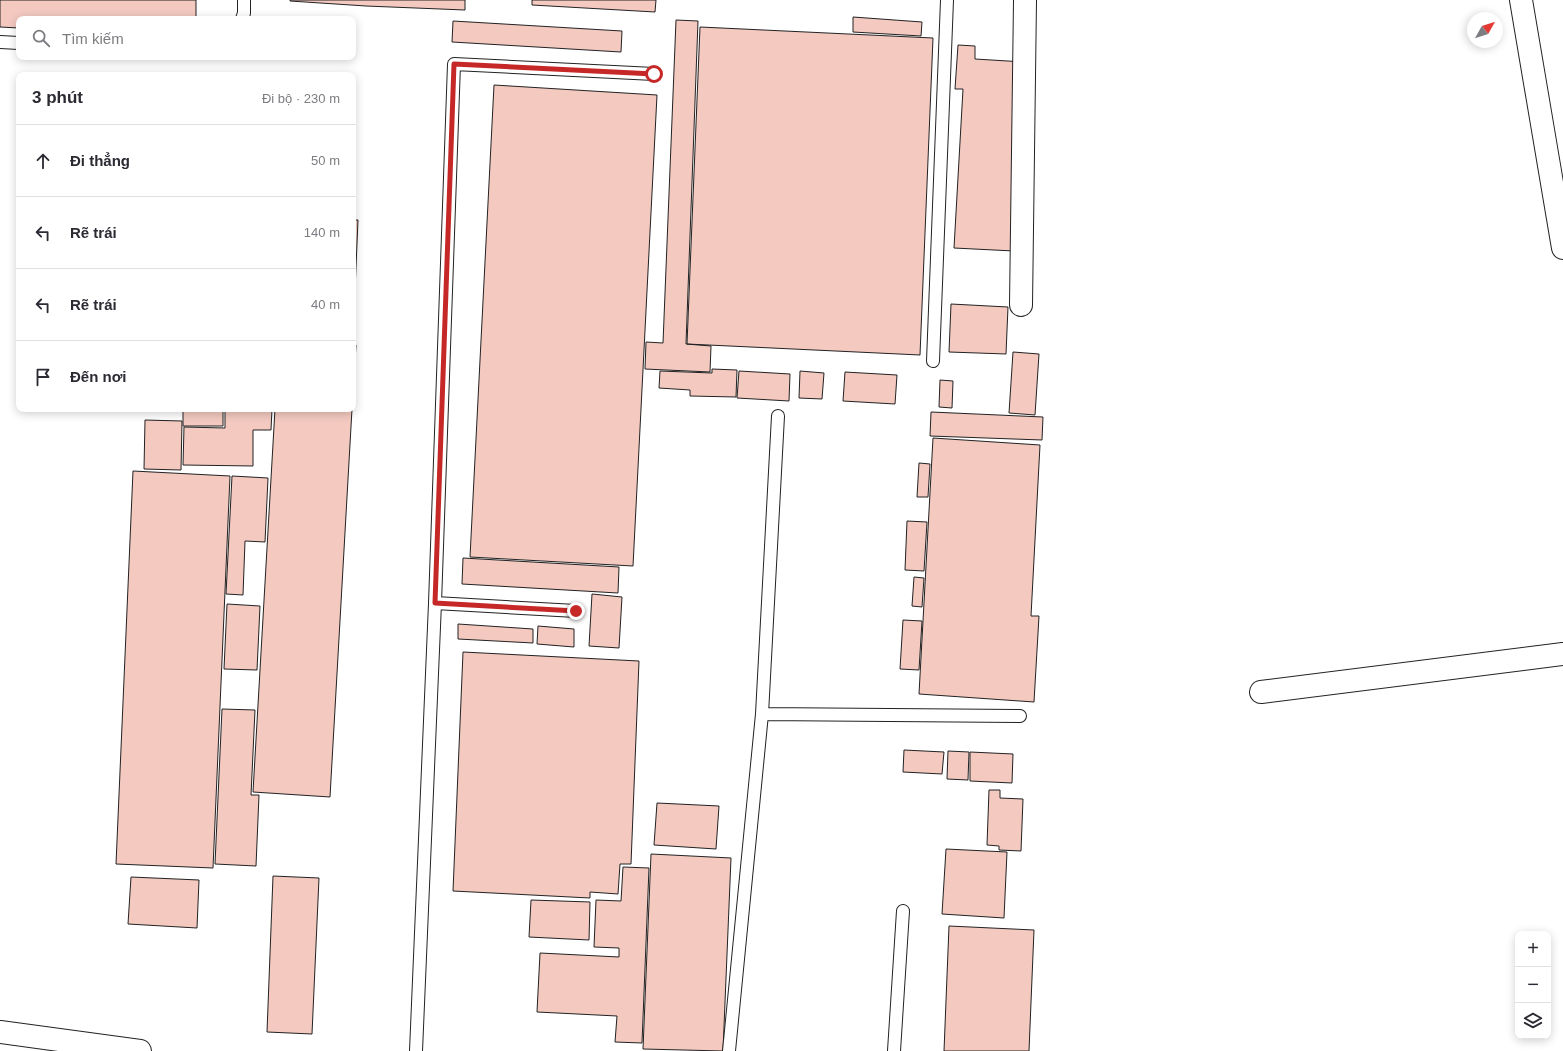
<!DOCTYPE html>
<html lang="vi">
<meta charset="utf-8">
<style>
body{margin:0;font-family:Arial,sans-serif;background:#f2f2f3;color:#2b2b33}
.controls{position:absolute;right:12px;bottom:12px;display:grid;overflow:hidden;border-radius:8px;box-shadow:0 2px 10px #0003}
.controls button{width:36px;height:36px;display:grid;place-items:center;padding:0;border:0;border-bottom:1px solid #e1e1e2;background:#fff;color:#2b2b33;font:20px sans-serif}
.compass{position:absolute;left:1467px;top:12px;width:36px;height:36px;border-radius:50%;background:#fff;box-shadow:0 2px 10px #0003;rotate:51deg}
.stop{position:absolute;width:12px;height:12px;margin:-9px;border:3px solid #c62828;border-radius:50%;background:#fff}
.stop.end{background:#c62828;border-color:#fff;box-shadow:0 1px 4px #0008}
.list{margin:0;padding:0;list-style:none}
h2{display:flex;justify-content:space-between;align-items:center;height:52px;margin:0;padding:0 16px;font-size:17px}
h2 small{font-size:13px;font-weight:400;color:#7c7c81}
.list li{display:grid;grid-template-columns:26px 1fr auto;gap:12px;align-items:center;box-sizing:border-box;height:72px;padding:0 16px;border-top:1px solid #e1e1e2}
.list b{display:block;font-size:15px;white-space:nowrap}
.list em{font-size:13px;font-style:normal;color:#7c7c81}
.icon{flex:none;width:22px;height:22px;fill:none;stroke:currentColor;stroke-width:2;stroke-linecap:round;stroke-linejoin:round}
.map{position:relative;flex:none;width:1563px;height:1051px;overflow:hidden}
.search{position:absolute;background:#fff;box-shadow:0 2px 10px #0003;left:16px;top:16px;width:340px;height:44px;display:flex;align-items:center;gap:10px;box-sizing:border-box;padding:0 14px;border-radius:8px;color:#7c7c81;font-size:15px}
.panel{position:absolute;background:#fff;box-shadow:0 2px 10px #0003;left:16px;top:72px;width:340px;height:340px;border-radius:8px}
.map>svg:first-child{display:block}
.building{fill:#f3c9c0;stroke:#222}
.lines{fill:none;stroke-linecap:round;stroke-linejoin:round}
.service-casing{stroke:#222;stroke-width:14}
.minor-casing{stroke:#222;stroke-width:24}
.service{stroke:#fff;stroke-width:12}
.minor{stroke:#fff;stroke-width:22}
.route{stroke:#c62828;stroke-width:5}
</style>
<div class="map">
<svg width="1563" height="1051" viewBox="0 0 1563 1051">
<rect width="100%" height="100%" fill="#fff"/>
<path class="building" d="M0 0H196V19H19V28L0 27Z
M290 0H465V10L366 6 290 1Z
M532 0H656L655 12 532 5Z
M853 17 922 22 921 36 853 32Z
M676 20 698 21 686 344 711 346 710 372 645 369 646 342 663 343Z
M453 21 622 31 621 52 452 42Z
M700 27 933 38 920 355 687 344Z
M958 45 975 46V59L1024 62 1014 251 954 248 963 89H955Z
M494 85 657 95 633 566 470 557Z
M353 220H358L353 338Z
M951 304 1008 307 1006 354 949 352Z
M353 345H356L353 394Z
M1013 352 1039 354 1035 415 1009 413Z
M712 369 737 370 736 397 690 396V390L659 388 660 371 712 373Z
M739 371 790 374 789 401 737 398Z
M800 371 824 373 822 399 799 398Z
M845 372 897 375 895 404 843 401Z
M940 380 953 381 952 408 939 407Z
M183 409H223V426H183Z
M225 409H272L271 430H253V466L183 465 184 427 225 428Z
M275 409H352L330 797 253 792Z
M931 412 1043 417 1042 440 930 436Z
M145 420 182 421 181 470 144 469Z
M933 438 1040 445 1031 616H1039L1034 702 919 694Z
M919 463 930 464 928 497H917Z
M133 471 230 476 213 868 116 864Z
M232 476 268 478 265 542 245 541 243 595 226 594Z
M907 521 927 522 924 571 905 570Z
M463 558 619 567 618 593 462 584Z
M914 577 924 578 922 607 912 606Z
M592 594 622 597 619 648 589 646Z
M227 604 260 606 257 670 224 669Z
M903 620 922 621 919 670 900 669Z
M458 624 533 629V643L458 639Z
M538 626 574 629V647L537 644Z
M463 652 639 661 631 864H620L618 894 590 892V898L453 891Z
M222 709 255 710 251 795H259L256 866 215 864Z
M904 750 944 752 942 774 903 772Z
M948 751 969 752 968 780 947 779Z
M970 752 1013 754 1012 783 970 781Z
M989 790H1000V798L1023 799 1021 851 999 850V846L987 845Z
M657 803 719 806 716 849 654 845Z
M946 849 1007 852 1004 918 942 914Z
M651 854 731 858 723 1051 643 1049Z
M623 867 649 868 642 1043 615 1042 617 1016 537 1012 540 953 619 957V948L594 947 596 900 621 901Z
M273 876 319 878 312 1034 267 1032Z
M131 877 199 880 197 928 128 924Z
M531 900 590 902 589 940 529 937Z
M949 926 1034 930 1029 1051H944Z"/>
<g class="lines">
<g class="service-casing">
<path id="service" d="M242 19 244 13V0
M0 42 19 43
M933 361 947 0
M435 603 576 611
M762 714 1020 716
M416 1051 435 603 454 64 654 74
M729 1051 762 714 778 416
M894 1051 903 911"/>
</g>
<g class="minor-casing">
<path id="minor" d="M1521 0 1563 248
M1021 305 1025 0
M1261 692 1563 654
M0 1032 140 1051"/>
</g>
<use href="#service" class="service"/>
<use href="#minor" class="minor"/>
</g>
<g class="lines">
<path class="route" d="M576 611 435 603 454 64 654 74"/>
</g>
</svg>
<div class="controls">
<button>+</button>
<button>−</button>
<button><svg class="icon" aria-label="layers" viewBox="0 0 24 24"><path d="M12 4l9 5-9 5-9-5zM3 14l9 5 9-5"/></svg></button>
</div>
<svg class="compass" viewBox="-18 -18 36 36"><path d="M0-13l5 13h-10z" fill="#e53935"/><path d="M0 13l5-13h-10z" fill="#7c7c81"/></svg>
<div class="stop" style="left:654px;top:74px"></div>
<div class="stop end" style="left:576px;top:611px"></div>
<div class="search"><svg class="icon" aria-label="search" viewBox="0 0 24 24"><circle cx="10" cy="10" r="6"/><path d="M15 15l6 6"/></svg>Tìm kiếm</div>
<section class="panel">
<h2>3 phút<small>Đi bộ · 230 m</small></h2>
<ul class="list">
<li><svg class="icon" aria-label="ahead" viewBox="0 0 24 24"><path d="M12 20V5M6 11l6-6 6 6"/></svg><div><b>Đi thẳng</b></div><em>50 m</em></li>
<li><svg class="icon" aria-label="left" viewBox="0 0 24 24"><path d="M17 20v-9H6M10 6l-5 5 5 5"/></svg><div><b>Rẽ trái</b></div><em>140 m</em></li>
<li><svg class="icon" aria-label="left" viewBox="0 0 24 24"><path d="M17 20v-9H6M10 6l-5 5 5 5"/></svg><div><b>Rẽ trái</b></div><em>40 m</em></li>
<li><svg class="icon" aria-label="arrive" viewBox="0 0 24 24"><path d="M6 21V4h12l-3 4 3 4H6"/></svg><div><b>Đến nơi</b></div></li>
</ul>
</section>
</div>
